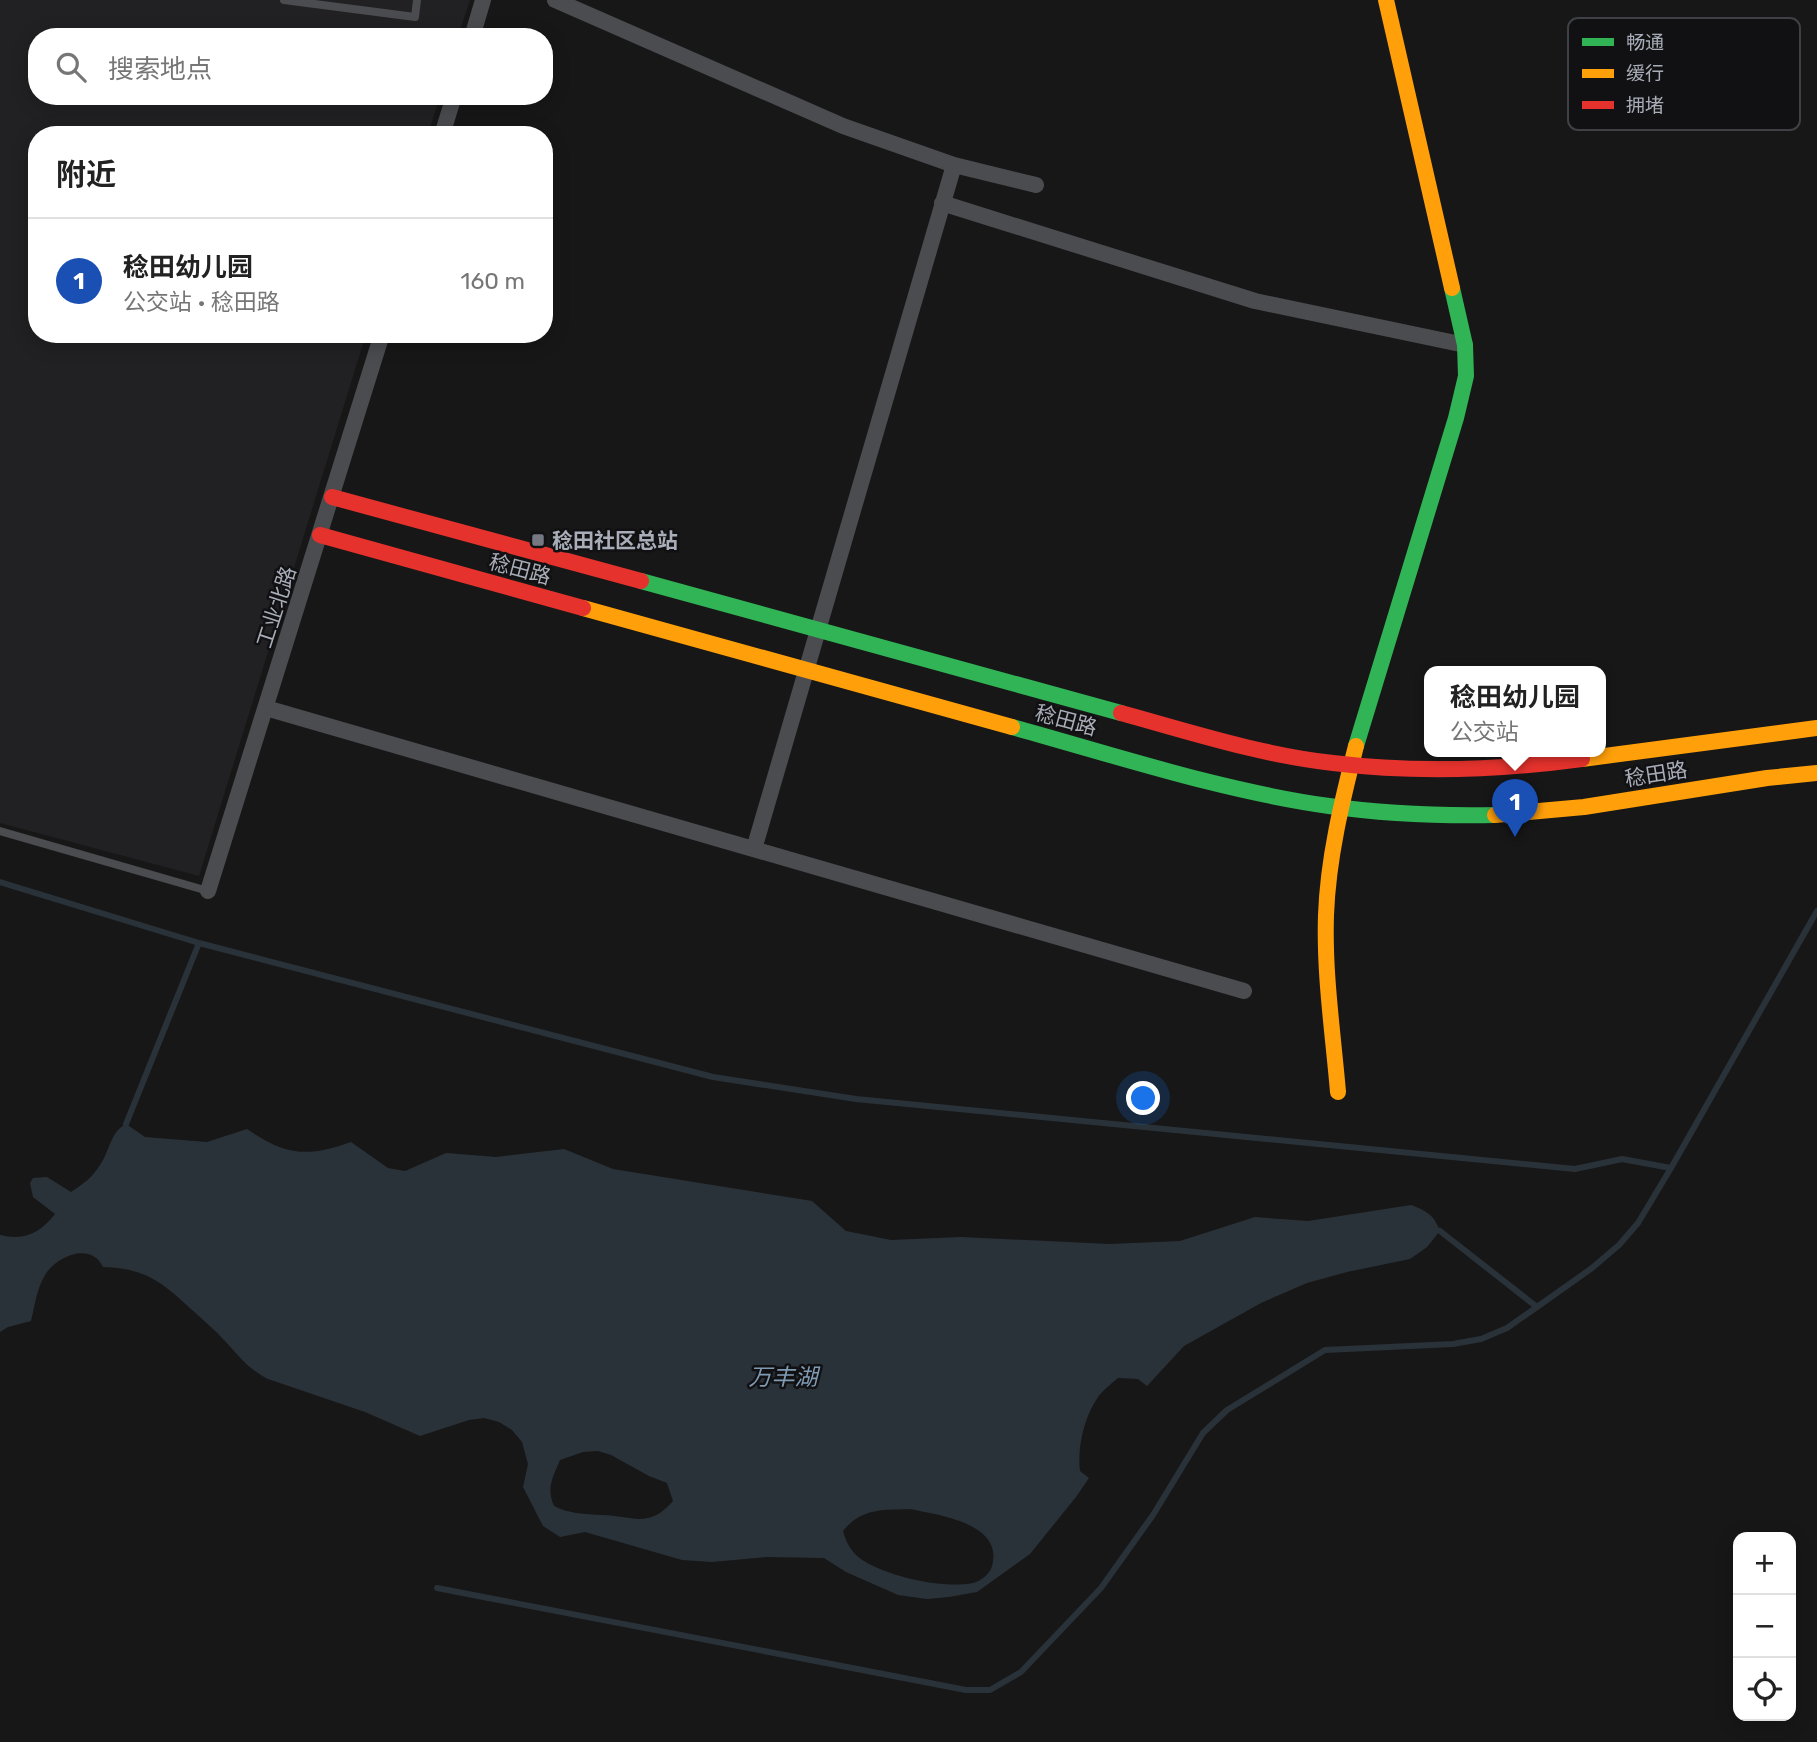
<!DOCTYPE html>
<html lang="zh">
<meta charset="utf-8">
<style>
body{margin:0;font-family:Rubik,"Noto Sans SC",sans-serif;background:#f6f6f6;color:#222}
.controls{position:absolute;right:21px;bottom:21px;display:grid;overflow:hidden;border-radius:14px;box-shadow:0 4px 18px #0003}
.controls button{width:63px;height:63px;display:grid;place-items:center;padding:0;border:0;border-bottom:2px solid #e0e0e0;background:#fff;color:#222;font:35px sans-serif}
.you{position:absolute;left:1144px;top:1099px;width:24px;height:24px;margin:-18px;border:5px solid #fff;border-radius:50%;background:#1a73e8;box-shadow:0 0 0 10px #1a73e833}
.badge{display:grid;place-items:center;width:46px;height:46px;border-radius:50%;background:#db2777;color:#fff;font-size:23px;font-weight:700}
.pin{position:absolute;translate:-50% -58px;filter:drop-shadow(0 2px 4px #0008)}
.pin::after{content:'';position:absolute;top:37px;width:24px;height:21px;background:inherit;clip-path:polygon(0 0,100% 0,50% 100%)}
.popup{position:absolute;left:1424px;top:666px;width:182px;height:91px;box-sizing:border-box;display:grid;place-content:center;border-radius:14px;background:#fff;filter:drop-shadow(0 2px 5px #0005);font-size:23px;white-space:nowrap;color:#767676}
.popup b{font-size:26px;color:#222}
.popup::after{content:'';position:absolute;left:50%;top:100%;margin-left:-14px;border:14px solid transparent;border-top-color:#fff}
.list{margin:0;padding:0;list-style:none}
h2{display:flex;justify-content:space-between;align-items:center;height:91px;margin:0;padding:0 28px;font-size:30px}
h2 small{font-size:23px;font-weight:400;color:#767676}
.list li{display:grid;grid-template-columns:46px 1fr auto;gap:21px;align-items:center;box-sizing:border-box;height:126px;padding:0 28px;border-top:2px solid #e0e0e0}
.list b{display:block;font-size:26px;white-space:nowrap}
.list p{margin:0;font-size:23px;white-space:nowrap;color:#767676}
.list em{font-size:23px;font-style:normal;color:#767676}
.icon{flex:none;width:38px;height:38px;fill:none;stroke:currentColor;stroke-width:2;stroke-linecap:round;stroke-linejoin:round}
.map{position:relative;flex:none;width:1817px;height:1742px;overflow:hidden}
.search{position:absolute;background:#fff;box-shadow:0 4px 18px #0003;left:28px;top:28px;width:525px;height:77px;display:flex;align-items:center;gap:18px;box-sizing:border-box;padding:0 24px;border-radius:28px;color:#767676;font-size:26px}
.panel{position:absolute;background:#fff;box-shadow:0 4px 18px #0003;left:28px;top:126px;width:525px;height:217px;border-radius:28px}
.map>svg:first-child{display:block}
.built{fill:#212123}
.water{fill:#2a3239;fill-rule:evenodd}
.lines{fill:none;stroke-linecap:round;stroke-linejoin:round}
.stream{stroke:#2a3239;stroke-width:6}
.lane{stroke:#4b4c50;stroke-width:8}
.street{stroke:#4b4c50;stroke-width:16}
.fast{stroke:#30b455;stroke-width:16}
.slow{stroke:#ff9f0a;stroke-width:16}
.jam{stroke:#e5322d;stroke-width:16}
.poi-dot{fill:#757880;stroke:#111113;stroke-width:2.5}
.labels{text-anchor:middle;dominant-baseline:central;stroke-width:5;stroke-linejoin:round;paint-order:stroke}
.poi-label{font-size:21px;font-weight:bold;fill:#a8adb8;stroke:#111113;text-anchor:start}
.street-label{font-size:21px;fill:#a8adb8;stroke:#111113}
.water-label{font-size:23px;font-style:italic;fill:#7f9bb3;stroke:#111113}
.key{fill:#111113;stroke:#3e4045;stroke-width:2}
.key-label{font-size:19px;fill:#a8adb8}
</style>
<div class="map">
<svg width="1817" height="1742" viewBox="0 0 1817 1742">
<rect width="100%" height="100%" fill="#171717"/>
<path class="built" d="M0 0H470L458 37H37V96H440L428 135H37V334H366L199 876 0 823Z"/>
<path class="water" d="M126 1124 145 1137 207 1142 247 1129C285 1155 307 1158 351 1142L388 1168 405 1171 446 1153 496 1157 564 1149 613 1169 812 1201 846 1231 891 1240 961 1237 1109 1244 1180 1241 1255 1217 1308 1221 1411 1205C1427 1211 1434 1215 1440 1231L1427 1247 1410 1259 1347 1272 1307 1283 1261 1303 1184 1346 1147 1386 1138 1379 1118 1378C1111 1384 1103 1390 1098 1397 1084 1417 1077 1448 1080 1471L1089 1478 1076 1497 1030 1554 977 1592 949 1597 927 1599 898 1595 846 1572 824 1558 767 1557 712 1562 682 1560 585 1532 560 1537 543 1526 523 1487 528 1464 522 1442 512 1430 499 1422 484 1418 469 1420 420 1436 365 1412 268 1379C248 1369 238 1355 224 1340 214 1329 203 1320 192 1310 162 1282 145 1268 103 1267 92 1243 60 1254 47 1272 37 1286 35 1305 31 1321L8 1327 0 1332V1235C25 1241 40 1233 55 1214L33 1197 30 1183 33 1178 47 1177 71 1192C83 1184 92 1178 100 1165 110 1151 110 1132 126 1124ZM598 1451 611 1455 649 1476 667 1483 673 1501C649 1529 633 1516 602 1515 584 1514 570 1514 554 1506 546 1488 553 1477 560 1460L583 1452ZM910 1509C938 1515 1004 1523 992 1566 990 1574 981 1581 973 1583 943 1589 890 1577 864 1561 853 1555 846 1543 843 1531 861 1508 883 1510 910 1509Z"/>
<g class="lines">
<path class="stream" d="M0 882 199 943 713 1077 856 1099 1575 1169 1622 1159 1671 1168
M126 1124 199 943
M1440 1231 1537 1307
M437 1588 966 1690H990L1021 1672 1101 1588 1153 1515 1203 1433 1227 1410 1325 1350 1453 1344 1481 1339 1507 1328 1537 1307 1592 1268 1619 1245 1638 1223 1671 1168 1817 911"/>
<path class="lane" d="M284 0 415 17 417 0
M0 831 208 891"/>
<path class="street" d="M555 0 843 126 954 165 1036 185
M472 37 483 0
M442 135 454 96
M942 203 1255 301 1465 345
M266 708 1244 991
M754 849 954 165
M208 891 382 334"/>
<path class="fast" d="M641 581 1121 713
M1012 727C1117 756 1222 791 1329 806 1384 814 1439 816 1495 815
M1356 746 1456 418 1466 376 1465 345 1452 288"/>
<path class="slow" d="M1386 0 1452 288
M583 608 1012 727
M1582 759 1817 728
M1495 815 1584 807 1767 778 1817 773
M1338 1092C1333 1033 1324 974 1326 915 1328 858 1342 801 1356 746"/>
<path class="jam" d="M332 497 641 581
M320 535 583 608
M1121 713C1190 732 1261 755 1333 763 1415 773 1500 770 1582 759"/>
</g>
<rect class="poi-dot" x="531" y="533" width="14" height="14" rx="3.5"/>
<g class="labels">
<g class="poi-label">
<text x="552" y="540">稔田社区总站</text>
</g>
<g class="street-label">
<text transform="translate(520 569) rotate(15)">稔田路</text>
<text transform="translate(276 607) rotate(-72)">工业北路</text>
<text transform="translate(1066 720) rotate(15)">稔田路</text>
<text transform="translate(1656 774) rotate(-9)">稔田路</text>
</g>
<g class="water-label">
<text x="783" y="1377">万丰湖</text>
</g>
</g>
<rect x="1568" y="18" width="232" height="112" rx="10" class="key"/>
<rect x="1582" y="38" width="32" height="8" fill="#30b455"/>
<rect x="1582" y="69" width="32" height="9" fill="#ff9f0a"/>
<rect x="1582" y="101" width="32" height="8" fill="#e5322d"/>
<g class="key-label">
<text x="1626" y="49">畅通</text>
<text x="1626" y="80">缓行</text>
<text x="1626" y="112">拥堵</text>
</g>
</svg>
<div class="controls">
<button>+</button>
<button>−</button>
<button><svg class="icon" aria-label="locate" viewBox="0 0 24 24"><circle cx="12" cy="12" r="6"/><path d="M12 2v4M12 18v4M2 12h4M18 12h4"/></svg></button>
</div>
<div class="you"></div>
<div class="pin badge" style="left:1515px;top:837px;background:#1a4fb4">1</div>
<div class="popup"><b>稔田幼儿园</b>公交站</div>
<div class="search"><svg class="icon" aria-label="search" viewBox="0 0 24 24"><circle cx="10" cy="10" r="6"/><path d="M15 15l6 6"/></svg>搜索地点</div>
<section class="panel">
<h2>附近<small></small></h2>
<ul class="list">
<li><span class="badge" style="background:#1a4fb4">1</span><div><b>稔田幼儿园</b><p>公交站 · 稔田路</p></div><em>160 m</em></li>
</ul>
</section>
</div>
